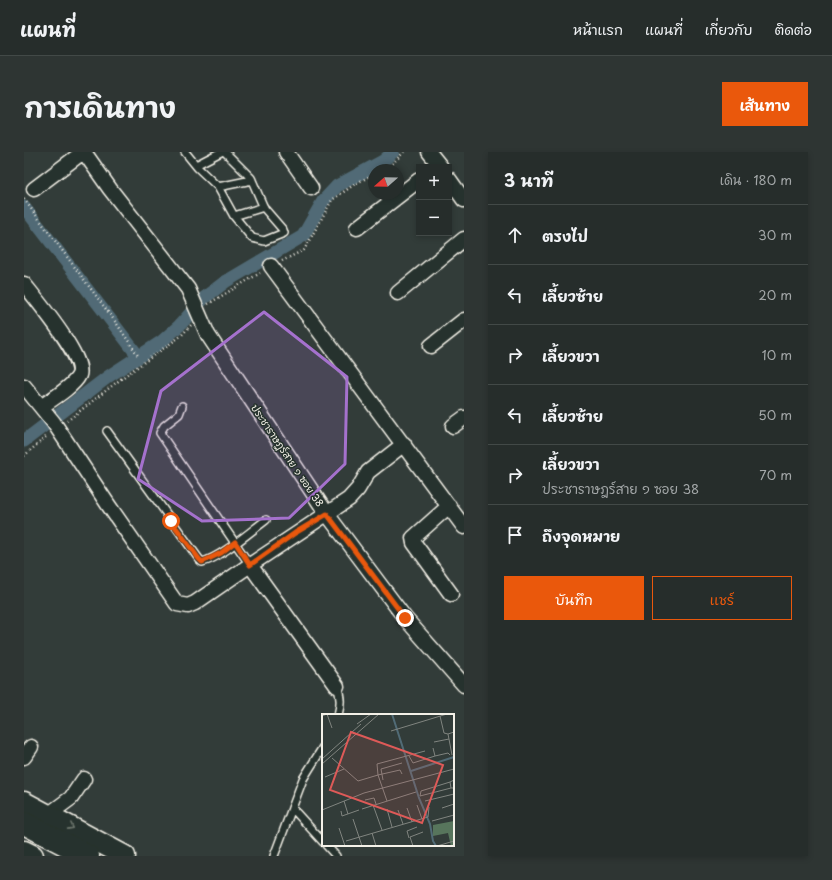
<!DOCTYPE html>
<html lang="th">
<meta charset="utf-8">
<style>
body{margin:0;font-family:"Playpen Sans","Playpen Sans Thai",sans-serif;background:#2e3533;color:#f1f3f6}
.controls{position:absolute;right:12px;top:12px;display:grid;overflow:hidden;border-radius:0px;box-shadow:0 2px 6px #0003}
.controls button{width:36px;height:36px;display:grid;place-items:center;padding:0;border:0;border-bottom:1px solid #424947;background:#262d2b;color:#f1f3f6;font:20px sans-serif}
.compass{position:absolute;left:344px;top:12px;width:36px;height:36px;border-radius:50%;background:#262d2b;box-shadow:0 2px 6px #0003;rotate:250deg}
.stop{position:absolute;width:12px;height:12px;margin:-9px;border:3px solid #ea580c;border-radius:50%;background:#fff}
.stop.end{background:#ea580c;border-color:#fff;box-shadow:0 1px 4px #0008}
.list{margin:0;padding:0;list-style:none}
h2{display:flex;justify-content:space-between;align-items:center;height:52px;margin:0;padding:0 16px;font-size:17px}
h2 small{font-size:13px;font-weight:400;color:#a4a8a9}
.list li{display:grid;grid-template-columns:26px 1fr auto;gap:12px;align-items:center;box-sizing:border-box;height:60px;padding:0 16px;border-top:1px solid #424947}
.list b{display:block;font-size:15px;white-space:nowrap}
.list p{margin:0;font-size:13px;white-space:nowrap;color:#a4a8a9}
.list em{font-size:13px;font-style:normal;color:#a4a8a9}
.actions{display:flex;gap:8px;padding:12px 16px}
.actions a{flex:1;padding:9px 0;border:1px solid #ea580c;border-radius:0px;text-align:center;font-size:14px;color:#ea580c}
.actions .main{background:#ea580c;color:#fff}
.icon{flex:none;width:22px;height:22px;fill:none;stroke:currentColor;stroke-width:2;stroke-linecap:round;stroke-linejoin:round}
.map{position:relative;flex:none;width:440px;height:704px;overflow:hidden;border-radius:0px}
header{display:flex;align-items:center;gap:24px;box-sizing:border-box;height:56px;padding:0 20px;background:#262d2b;border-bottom:1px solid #424947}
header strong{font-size:19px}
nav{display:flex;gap:22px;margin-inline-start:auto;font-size:14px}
.intro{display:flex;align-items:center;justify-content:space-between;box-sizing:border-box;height:96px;padding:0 24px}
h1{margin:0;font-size:28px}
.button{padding:10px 18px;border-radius:0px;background:#ea580c;color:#fff;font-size:14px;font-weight:700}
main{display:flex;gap:24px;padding:0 24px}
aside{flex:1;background:#262d2b;border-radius:0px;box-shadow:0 2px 6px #0003}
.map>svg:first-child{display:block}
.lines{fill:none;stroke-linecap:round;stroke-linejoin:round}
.canal{stroke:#516b76;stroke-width:13}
.lane-casing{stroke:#f4f1e8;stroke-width:10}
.street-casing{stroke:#f4f1e8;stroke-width:17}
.secondary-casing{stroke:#f4f1e8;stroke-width:23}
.highway-casing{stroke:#f4f1e8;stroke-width:25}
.path{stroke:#f4f1e8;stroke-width:2.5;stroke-dasharray:1 3;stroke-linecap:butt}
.lane{stroke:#26332d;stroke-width:7}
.street{stroke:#26332d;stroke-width:14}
.secondary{stroke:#26332d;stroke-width:20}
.highway{stroke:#26332d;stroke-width:22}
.oneway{stroke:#6e766e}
.route{stroke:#ea580c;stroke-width:5}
.marked{fill:#a571cd;fill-opacity:0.2;stroke:#a571cd;stroke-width:3;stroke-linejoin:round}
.labels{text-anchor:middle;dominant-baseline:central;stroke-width:3;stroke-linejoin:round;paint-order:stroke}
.street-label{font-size:10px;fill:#f4f1e8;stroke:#26332d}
.inset-river{fill:none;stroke:#516b76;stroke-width:2}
.inset-road{fill:none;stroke:#80847f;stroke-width:1}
.view{fill:#de5a58;fill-opacity:0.15;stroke:#de5a58;stroke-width:2}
.inset-edge{fill:none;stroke:#f4f1e8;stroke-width:2}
</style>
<header>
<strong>แผนที่</strong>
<nav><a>หน้าแรก</a><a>แผนที่</a><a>เกี่ยวกับ</a><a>ติดต่อ</a></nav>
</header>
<div class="intro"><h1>การเดินทาง</h1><a class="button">เส้นทาง</a></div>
<main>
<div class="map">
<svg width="440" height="704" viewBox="0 0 440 704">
<rect width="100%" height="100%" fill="#323c39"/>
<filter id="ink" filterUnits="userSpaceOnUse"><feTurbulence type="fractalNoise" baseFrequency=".025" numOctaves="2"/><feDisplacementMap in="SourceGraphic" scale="8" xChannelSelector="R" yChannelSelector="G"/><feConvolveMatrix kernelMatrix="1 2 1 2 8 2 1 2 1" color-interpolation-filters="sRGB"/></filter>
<g filter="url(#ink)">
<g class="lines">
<path class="canal" d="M0 55 115 205
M0 289 85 224 137 190 155 174 180 146 201 130 279 84 299 49 313 34 359 9 369 0"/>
<g class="lane-casing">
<path id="lane" d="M161 0 174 16 194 35 210 64 228 86 240 89 260 81 259 78 240 56 227 26 201 0
M172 13 197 0
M194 35 228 28
M210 64 240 55
M158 254 155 262 140 274 136 281 226 413
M83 279 175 407 178 410C195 407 227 379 242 368
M313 534C317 545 317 552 314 563
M268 656 299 690
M302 693 312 704
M250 704 279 627 299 595"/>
</g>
<g class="street-casing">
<path id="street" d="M60 0 86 37 164 137 184 183 303 362 381 466 440 533
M262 0 287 36
M405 0 417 15
M425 27 440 48
M10 37 59 0
M333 76 395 28
M247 114 440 375
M0 132C11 146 62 207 55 223 50 234 27 248 17 255
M374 141 440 87
M407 194 440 168
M0 234 30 271 85 354 153 452 164 454 171 451 226 413 313 534
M429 274 440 266
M425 354 389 386 390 391 427 442
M226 413 325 347 334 337 344 320 380 292
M0 605 7 595
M24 663 47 646 60 627"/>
</g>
<g class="secondary-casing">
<path id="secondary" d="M0 650 101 704"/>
</g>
<g class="highway-casing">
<path id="highway" d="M0 671 64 704
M0 700 8 704"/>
</g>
<path class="path" d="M358 18 367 13 380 0
M0 47 93 172 115 205
M258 109 280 98 308 48 331 32 350 22
M184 152 236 121
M43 269 102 223 157 184 167 173
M0 304 23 284"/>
<use href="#lane" class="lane"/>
<use href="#street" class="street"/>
<use href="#secondary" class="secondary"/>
<use href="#highway" class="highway"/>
</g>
<defs><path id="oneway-chevron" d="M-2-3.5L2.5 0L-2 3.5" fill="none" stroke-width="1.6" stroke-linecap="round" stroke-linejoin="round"/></defs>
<use class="oneway" href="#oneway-chevron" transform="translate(47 675) rotate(28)"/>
</g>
<g class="lines" filter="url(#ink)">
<path class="route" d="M147 369 175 407 178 410 197 401 211 390 226 413 271 381 303 362 381 466"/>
</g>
<path class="marked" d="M240 160 323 225 321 312 265 366 178 369 114 327 137 239Z"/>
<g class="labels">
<g class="street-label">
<text transform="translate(264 303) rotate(56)">ประชาราษฎร์สาย ๑ ซอย 38</text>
</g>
</g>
<g transform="translate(298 562)">
<rect width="132" height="132" fill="#323c39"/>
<path d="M132 107V132H129L126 119 111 122V111Z" fill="#57755c"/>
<path class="inset-river" d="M70 0 97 84 108 110 111 127 114 132M89 57 132 43"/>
<path class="inset-road" d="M0 2 5 0 10 14M118 2 122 19 126 20M35 10 49 0M69 17 125 0M112 28 127 25M130 41 126 20 132 18M87 42 91 49 113 42 111 34M113 42 126 39 128 41M10 44 36 67 56 61 55 50 103 37M0 45 39 10M0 50 57 0M3 63 22 55M61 66 59 55 80 49M132 66 128 68 129 74H132M128 68 99 77 98 82 129 74M43 86 52 84 54 90M22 87 26 100M65 87 56 61 78 56 80 60M103 87 132 80M51 91 60 116M95 91 100 105M85 94 90 108M120 94 132 90M40 95 94 78M65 95 70 113M0 96 42 79 132 55M76 96 81 110M19 97 20 102 37 96M31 105 40 132M110 107 132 101M17 114 23 132M50 119 54 132M87 124 85 117 95 113M24 127 106 103 107 93M91 132 88 123 101 118M115 132 132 127"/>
<path class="view" d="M29 18 121 51 100 109 8 76Z"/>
<rect width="132" height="132" class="inset-edge"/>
</g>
</svg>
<div class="controls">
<button>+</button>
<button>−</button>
</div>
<svg class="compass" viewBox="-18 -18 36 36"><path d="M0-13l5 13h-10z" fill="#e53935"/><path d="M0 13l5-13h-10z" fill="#a4a8a9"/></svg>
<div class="stop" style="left:147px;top:369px"></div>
<div class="stop end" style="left:381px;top:466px"></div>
</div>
<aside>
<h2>3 นาที<small>เดิน · 180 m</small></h2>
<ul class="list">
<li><svg class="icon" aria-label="ahead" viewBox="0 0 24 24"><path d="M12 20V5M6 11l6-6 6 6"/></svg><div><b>ตรงไป</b></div><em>30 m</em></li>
<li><svg class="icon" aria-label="left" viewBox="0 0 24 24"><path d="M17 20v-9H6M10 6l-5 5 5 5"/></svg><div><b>เลี้ยวซ้าย</b></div><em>20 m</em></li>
<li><svg class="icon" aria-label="right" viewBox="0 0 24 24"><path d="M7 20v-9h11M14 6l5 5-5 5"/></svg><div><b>เลี้ยวขวา</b></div><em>10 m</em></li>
<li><svg class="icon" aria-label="left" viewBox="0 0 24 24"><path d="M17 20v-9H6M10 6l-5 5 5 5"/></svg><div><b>เลี้ยวซ้าย</b></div><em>50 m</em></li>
<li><svg class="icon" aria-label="right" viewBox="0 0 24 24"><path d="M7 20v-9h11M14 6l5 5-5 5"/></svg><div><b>เลี้ยวขวา</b><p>ประชาราษฎร์สาย ๑ ซอย 38</p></div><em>70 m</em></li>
<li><svg class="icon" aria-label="arrive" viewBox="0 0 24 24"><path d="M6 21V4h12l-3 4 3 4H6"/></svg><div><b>ถึงจุดหมาย</b></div></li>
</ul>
<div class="actions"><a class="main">บันทึก</a><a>แชร์</a></div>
</aside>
</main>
